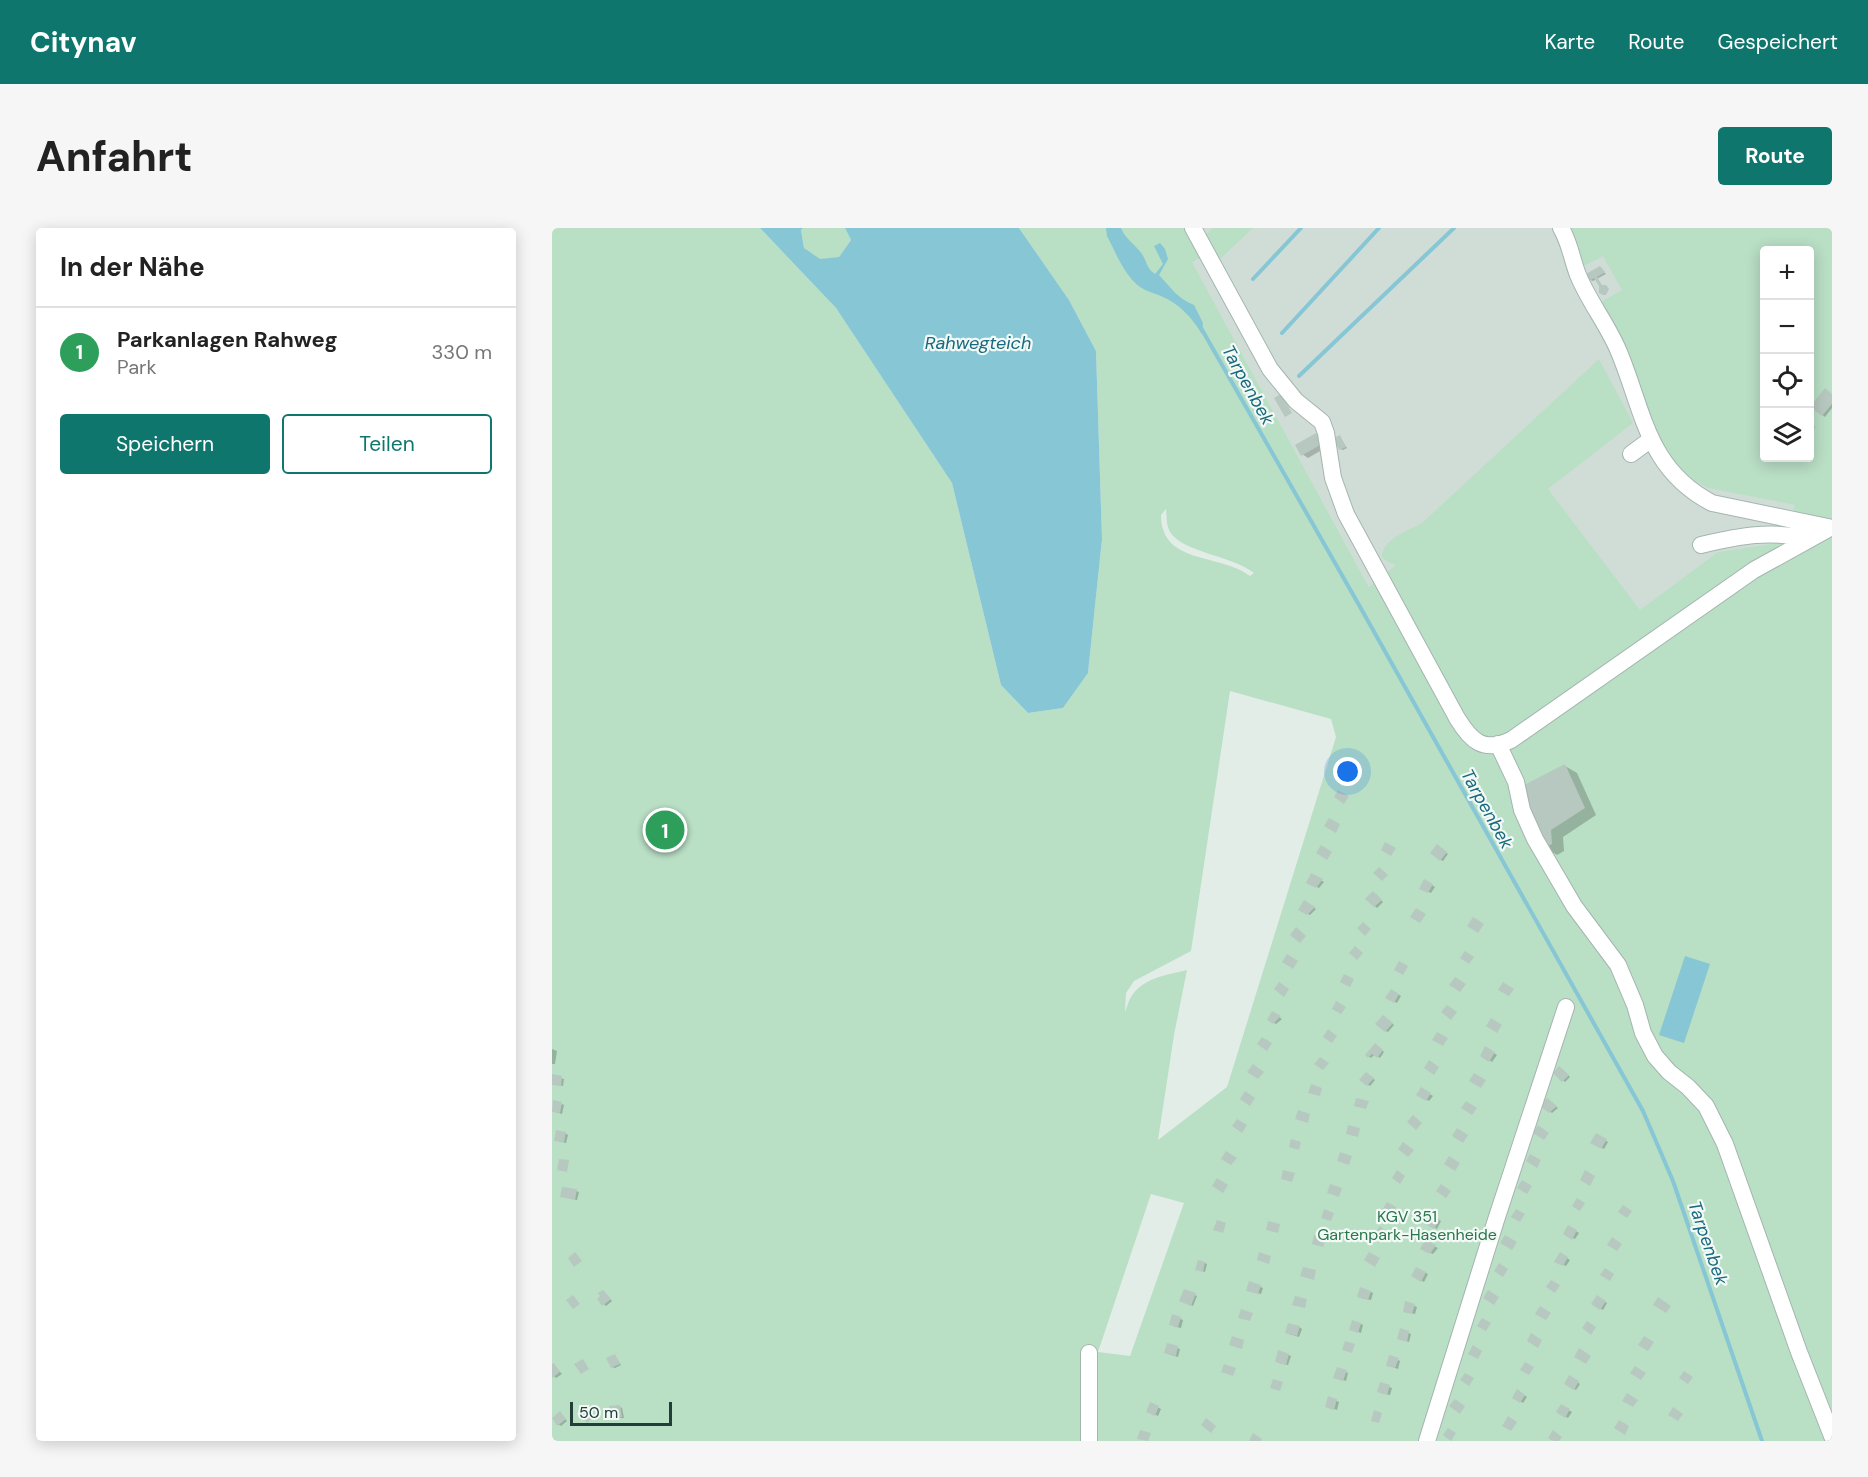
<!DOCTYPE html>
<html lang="de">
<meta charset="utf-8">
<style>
body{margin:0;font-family:"DM Sans",sans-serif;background:#f6f6f6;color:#222}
.controls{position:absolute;right:18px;top:18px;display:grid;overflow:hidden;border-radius:6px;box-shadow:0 3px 15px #0003}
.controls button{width:54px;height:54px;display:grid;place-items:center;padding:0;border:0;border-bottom:2px solid #e0e0e0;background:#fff;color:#222;font:30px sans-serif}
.scale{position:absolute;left:18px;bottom:15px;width:102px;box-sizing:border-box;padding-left:6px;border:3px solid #213f38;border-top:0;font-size:16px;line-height:21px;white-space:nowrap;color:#213f38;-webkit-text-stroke:4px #f2f9f6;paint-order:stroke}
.you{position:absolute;left:796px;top:544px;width:21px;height:21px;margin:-15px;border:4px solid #fff;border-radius:50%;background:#1a73e8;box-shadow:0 0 0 9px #1a73e833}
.badge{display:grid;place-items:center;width:39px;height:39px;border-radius:50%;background:#0f766e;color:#fff;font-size:20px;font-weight:700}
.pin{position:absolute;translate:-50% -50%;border:3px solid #fff;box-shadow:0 2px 6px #0006}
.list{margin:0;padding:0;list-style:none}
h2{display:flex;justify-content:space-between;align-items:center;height:78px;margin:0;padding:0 24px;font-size:26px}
h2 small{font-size:20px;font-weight:400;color:#767676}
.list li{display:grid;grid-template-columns:39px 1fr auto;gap:18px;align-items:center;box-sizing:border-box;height:90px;padding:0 24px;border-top:2px solid #e0e0e0}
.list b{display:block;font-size:22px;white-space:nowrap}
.list p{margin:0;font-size:20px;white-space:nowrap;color:#767676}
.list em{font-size:20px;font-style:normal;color:#767676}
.actions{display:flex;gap:12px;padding:18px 24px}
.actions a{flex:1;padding:14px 0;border:2px solid #0f766e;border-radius:6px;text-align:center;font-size:21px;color:#0f766e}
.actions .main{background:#0f766e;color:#fff}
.icon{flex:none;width:33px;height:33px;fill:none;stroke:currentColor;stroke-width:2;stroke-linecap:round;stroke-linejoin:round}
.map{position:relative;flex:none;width:1280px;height:1213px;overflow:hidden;border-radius:6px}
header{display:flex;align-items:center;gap:36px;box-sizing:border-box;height:84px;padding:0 30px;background:#0f766e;color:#fff}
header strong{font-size:28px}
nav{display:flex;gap:33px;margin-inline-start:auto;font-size:21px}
.intro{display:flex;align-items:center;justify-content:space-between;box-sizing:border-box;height:144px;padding:0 36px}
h1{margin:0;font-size:42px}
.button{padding:15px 27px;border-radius:6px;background:#0f766e;color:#fff;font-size:21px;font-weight:700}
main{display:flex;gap:36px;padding:0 36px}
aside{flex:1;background:#fff;border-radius:6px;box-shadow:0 3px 15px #0003}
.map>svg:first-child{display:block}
.built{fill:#d0ddd7;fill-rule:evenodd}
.green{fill:#b9dfc5;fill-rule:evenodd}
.water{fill:#87c6d4}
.shadow{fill:#0003}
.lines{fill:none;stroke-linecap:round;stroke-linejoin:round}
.stream{stroke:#87c6d4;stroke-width:4}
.building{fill:#b7c8c1}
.minor-casing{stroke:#a4b5b0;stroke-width:18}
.minor{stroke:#fff;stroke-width:16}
.labels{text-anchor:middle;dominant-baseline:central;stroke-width:4.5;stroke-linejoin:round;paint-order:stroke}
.park-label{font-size:16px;fill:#29774a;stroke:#f2f9f6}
.water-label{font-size:18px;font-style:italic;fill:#18697d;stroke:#f2f9f6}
</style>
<header>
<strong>Citynav</strong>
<nav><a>Karte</a><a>Route</a><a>Gespeichert</a></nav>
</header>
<div class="intro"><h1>Anfahrt</h1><a class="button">Route</a></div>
<main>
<aside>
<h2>In der Nähe<small></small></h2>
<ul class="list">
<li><span class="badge" style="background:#2e9e5b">1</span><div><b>Parkanlagen Rahweg</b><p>Park</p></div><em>330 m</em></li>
</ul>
<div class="actions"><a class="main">Speichern</a><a>Teilen</a></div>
</aside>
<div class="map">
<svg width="1280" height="1213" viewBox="0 0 1280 1213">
<rect width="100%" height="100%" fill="#e2ede8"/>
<path class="built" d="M621 0H1280V1213L817 359ZM1212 22H1258V230H1212Z"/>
<path class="green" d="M0 0H208L284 80 400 255 449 457 476 485 511 480 536 445 550 311 544 123 517 72 467 0H635L651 28 640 34 817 359 844 337 836 334 830 329C830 311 856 303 870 295L1047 131 1081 195 996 261 1088 382 1166 324 1233 314 1243 277 1156 260 1132 247 1097 194 1071 122 1045 76 1070 62 1051 28 1028 40 1021 6 1016 0H1280V1197L1167 891 1154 871 1120 842 1106 826 1094 804 1087 776 1069 734 1024 677 991 620 1000 616 999 602 1033 580 1013 537 970 558 959 534H948L961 555 966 582 980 613 1018 679 1062 739 1072 757 1088 807 1100 830 1114 847 1134 862 1151 881 1159 893 1169 917 1197 998 1277 1213H0ZM1212 22H1258V230H1212ZM614 281C615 289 614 297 618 304 630 324 681 328 702 345L698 348C668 325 609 337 609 287ZM678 463 779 491 784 509 675 859 606 912 622 807 635 742C616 747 594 749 581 766 577 771 575 779 573 784L574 765 582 753 639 723ZM599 966 632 975 578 1128 546 1124Z
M251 0H293L299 12 287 29 267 32 252 20 249 2Z
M661 0H701L667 32 650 9Z"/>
<path class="water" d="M208 0H251L249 2 252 20 268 31 287 29 299 12 293 0H467L517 72 544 123 550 311 536 445 511 480 476 485 449 457 400 255 284 80Z
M554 0H569C574 12 583 16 590 26 595 34 595 41 603 46L611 36 602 18 608 15 613 21 616 31 607 47C619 60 626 71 642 77L651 95 650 106C639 89 628 76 609 68 602 65 594 63 588 59 572 47 564 25 555 8Z
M1133 728 1158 736 1132 815 1107 807Z"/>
<path class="shadow" d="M1050 42 1054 46 1041 53 1038 52Z
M1280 167V180L1273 189 1260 178Z
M1258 195 1263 199 1258 206Z
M764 207 770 210 775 219 756 230 750 226Z
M788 209 795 220 791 222 788 221Z
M795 536 807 544 803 549 792 542Z
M1013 538 1025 545 1044 587 1011 609 1012 623 1005 627 992 619Z
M888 620 896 626 891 633 889 632Z
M760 647 772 654 767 660 756 654Z
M873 653 883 659 879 665 869 660Z
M824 666 831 674 825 680 816 671Z
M753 674 764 681 758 687 748 681Z
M840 763 849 768 845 775 835 769Z
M721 785 730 791 724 796 717 792Z
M834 790 842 797 836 804 834 803Z
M826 818 832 824 828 830 823 826 819 830 815 827Z
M934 820 945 827 940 834 930 827Z
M0 821 5 823 3 836H0Z
M1010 841 1018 849 1013 854 1003 845Z
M814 846 823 852 818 858 809 852Z
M0 848 12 851 11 858 0 856Z
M869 861 881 868 877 873 866 866Z
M995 872 1006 880 1000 885 990 878Z
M10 876 12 877 10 886 3 884Z
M13 905 16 907 14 915 6 913Z
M1045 907 1056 914 1052 921 1040 914Z
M24 963 27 964 25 972 12 969Z
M880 988 889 993 885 1001 875 995Z
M1017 999 1027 1005 1023 1011 1013 1006Z
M874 1014 886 1020 881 1026 870 1021Z
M1008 1026 1018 1032 1014 1038 1004 1033Z
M653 1035 655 1036 653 1044 647 1042Z
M865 1041 876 1046 872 1054 861 1048Z
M698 1055 711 1060 709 1066 698 1063Z
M51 1063 60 1073 54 1078 47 1071Z
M819 1064 821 1065 819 1072 809 1070Z
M643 1067 645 1068 641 1078 631 1074Z
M1045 1069 1055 1075 1051 1082 1041 1076Z
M855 1075 865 1079 863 1086 855 1084Z
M621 1088 631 1092 629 1100 621 1098Z
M809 1096 811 1097 809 1105 801 1102Z
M747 1099 750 1101 747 1109 737 1106Z
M849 1102 859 1106 857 1114 849 1111Z
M616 1117 628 1121 626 1129 616 1126Z
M736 1127 739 1128 736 1137 727 1135Z
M63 1128 69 1137 63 1140 60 1139Z
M846 1132 848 1133 846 1141 838 1138Z
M2 1137 10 1146 4 1150 0 1146V1138Z
M794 1144 796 1145 794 1153 785 1150Z
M1018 1149 1028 1156 1024 1162 1014 1156Z
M829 1156 840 1160 838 1167 829 1165Z
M966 1163 975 1169 971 1175 962 1169Z
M777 1170 787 1174 785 1182 777 1179Z
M599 1176 609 1181 606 1188 596 1183Z
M1009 1178 1020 1184 1016 1190 1006 1184Z
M68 1179 70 1180 72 1190H60Z
M10 1187 15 1193 9 1198 6 1196Z"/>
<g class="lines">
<path class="stream" d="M701 51 749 0
M649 100 807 377 1091 883 1121 953 1210 1213
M730 105 827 0
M747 148 902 0"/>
</g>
<path class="building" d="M1048 38 1053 44 1045 49 1050 57H1054L1057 61 1054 67H1051L1047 65V58L1042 50 1037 53 1034 46Z
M1273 160 1280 166V176L1270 188 1258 179Z
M729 166 740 185 733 189 722 170Z
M764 205 770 216 749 228 743 217Z
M788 207 794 219 787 222 782 210Z
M795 534 805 541 800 549 790 542Z
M1013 536 1033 580 999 602 1000 616 991 620 970 558Z
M786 562 797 568 792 576 782 569Z
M777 590 788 596 784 605 772 598Z
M833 614 844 620 839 628 829 622Z
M885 616 895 624 888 633 878 625Z
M769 617 780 624 775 632 764 625Z
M827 639 836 647 830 653 821 645Z
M759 645 771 651 764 660 754 655Z
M872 651 881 656 876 665 867 661Z
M821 663 830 672 822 679 813 671Z
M752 672 763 679 755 687 746 682Z
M864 680 874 686 868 695 858 689Z
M921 689 932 696 926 705 915 698Z
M811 694 819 701 813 708 805 700Z
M744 699 754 708 748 715 738 707Z
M803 718 811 725 805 732 797 725Z
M913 723 922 729 917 736 908 730Z
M735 726 746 733 741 741 730 734Z
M847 733 856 738 851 747 842 742Z
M792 746 802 751 798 759 788 754Z
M903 749 914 756 908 764 897 757Z
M727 754 737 761 732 769 722 761Z
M951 754 962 761 957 768 946 762Z
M839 761 847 766 842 775 833 770Z
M784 773 794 779 789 786 780 781Z
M895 777 905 784 899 792 889 784Z
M720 783 729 788 721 796 715 792Z
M831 787 841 795 833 804 823 796Z
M939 790 950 797 945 805 934 798Z
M776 801 785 808 780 815 771 809Z
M885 804 896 810 891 818 880 812Z
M710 809 720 815 715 823 705 816Z
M823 815 831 822 825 830 820 826 816 830 813 827Z
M933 818 943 824 937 834 928 828Z
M768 829 777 835 771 842 762 836Z
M877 832 887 839 882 847 872 840Z
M701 836 712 844 706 851 695 844Z
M1007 838 1017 847 1010 854 1001 845Z
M814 844 822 850 815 858 807 852Z
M922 845 934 852 929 860 917 853Z
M0 846 10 848 9 858 0 857Z
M759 856 770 860 768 868 756 865Z
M869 859 879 865 874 873 864 867Z
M693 863 703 870 698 878 688 871Z
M804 870 817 873 814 881 802 878Z
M995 870 1005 878 997 885 988 878Z
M1 872 10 874 8 885 0 884Z
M914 873 925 880 920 887 909 880Z
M746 882 758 886 756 895 743 891Z
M861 887 870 895 864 902 855 894Z
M685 891 695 897 690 905 680 898Z
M796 897 808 900 806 909 794 906Z
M986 897 997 905 992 912 981 905Z
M905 900 916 907 911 915 900 908Z
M4 902 14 904 12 914 2 913Z
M1044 905 1055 911 1049 921 1038 915Z
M739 911 749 914 747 922 737 919Z
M851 914 862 922 856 929 846 921Z
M674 923 685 930 679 937 669 931Z
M788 924 800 928 797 937 785 933Z
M978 926 989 932 985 940 974 933Z
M897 928 908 935 903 943 892 936Z
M7 931 17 932 15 944 5 942Z
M731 942 743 945 740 954 729 951Z
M845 942 853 948 848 956 840 950Z
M1033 942 1043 948 1038 958 1028 952Z
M665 950 676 957 671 965 660 958Z
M970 952 980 958 975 966 965 960Z
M778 956 790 960 787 969 775 965Z
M889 956 899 963 894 970 884 963Z
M10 959 25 961 23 972 8 969Z
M1025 970 1033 975 1028 983 1020 978Z
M835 974 844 979 839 987 830 982Z
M1071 977 1080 983 1075 990 1066 984Z
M772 981 782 985 779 993 769 990Z
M964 981 973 986 968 994 959 989Z
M879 986 888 991 882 1001 873 996Z
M665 992 674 995 671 1005 661 1002Z
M716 993 728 996 726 1005 714 1002Z
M1016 997 1025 1002 1020 1012 1011 1006Z
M828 998 836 1005 831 1012 823 1005Z
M762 1007 774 1011 771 1019 760 1016Z
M953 1007 965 1014 960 1022 948 1015Z
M1060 1009 1070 1016 1065 1023 1055 1017Z
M873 1012 884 1017 878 1026 868 1021Z
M23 1024 30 1033 22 1039 16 1030Z
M707 1024 719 1028 717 1036 705 1032Z
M817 1024 828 1030 823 1039 812 1032Z
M1008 1024 1016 1029 1011 1038 1002 1034Z
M646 1032 653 1034 651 1044 643 1042Z
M947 1035 956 1041 951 1049 942 1043Z
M751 1039 764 1042 762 1052 748 1048Z
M864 1039 874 1044 869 1054 859 1048Z
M1053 1040 1062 1046 1058 1053 1048 1047Z
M999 1052 1008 1057 1003 1065 994 1059Z
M697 1053 709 1057 706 1066 694 1063Z
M808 1059 819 1063 816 1072 805 1069Z
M632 1061 644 1065 639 1078 627 1073Z
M51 1062 59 1071 50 1078 45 1071 48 1068 46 1065Z
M936 1062 947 1069 942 1077 931 1070Z
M21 1067 28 1076 21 1081 14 1072Z
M1045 1067 1054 1073 1048 1082 1039 1076Z
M743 1068 755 1071 753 1080 740 1077Z
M1106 1069 1119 1078 1114 1085 1101 1077Z
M853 1073 863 1076 860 1086 851 1084Z
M988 1078 999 1085 994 1092 983 1086Z
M689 1081 701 1085 698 1093 686 1090Z
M620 1086 629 1089 626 1099 617 1097Z
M930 1090 939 1095 934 1103 925 1098Z
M800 1092 809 1095 806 1105 797 1102Z
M1035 1093 1044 1099 1039 1107 1030 1100Z
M736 1095 748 1098 745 1108 733 1105Z
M848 1100 857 1103 855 1114 845 1111Z
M979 1105 990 1112 986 1120 975 1113Z
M680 1108 692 1112 690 1121 677 1117Z
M1092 1108 1102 1114 1096 1123 1086 1117Z
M793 1113 803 1116 800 1125 790 1122Z
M615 1115 626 1118 624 1128 612 1125Z
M921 1117 930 1123 926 1131 916 1126Z
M1027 1120 1039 1128 1034 1136 1022 1129Z
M726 1122 737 1126 734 1137 723 1134Z
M63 1126 68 1136 59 1140 54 1130Z
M837 1127 847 1130 843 1140 834 1138Z
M31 1131 37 1141 29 1146 22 1136Z
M973 1134 982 1139 977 1147 968 1142Z
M2 1135 8 1144 0 1150V1136Z
M672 1136 684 1140 681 1148 669 1144Z
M1083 1138 1094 1145 1089 1152 1078 1145Z
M785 1139 795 1142 791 1153 781 1150Z
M1132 1143 1141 1149 1136 1156 1127 1150Z
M913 1145 922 1150 917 1158 908 1152Z
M1017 1147 1027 1153 1022 1162 1012 1156Z
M721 1151 731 1154 728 1163 718 1160Z
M828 1154 838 1157 835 1167 825 1164Z
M965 1161 973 1167 968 1175 960 1170Z
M1075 1165 1086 1172 1081 1179 1070 1173Z
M776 1168 785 1171 782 1182 773 1179Z
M903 1171 913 1178 908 1186 897 1178Z
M598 1174 607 1178 603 1188 594 1184Z
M1009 1176 1018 1181 1013 1190 1004 1184Z
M68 1177 70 1189 58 1191 57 1178Z
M1121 1179 1131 1186 1126 1193 1116 1187Z
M37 1181 43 1188 35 1195 29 1187Z
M822 1182 830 1185 827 1195 819 1193Z
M8 1183 14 1191 5 1198 0 1190Z
M956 1188 965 1194 959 1203 950 1198Z
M654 1190 664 1198 659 1205 649 1197Z
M1067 1192 1077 1198 1073 1207 1062 1200Z
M896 1200 904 1205 899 1213 891 1207Z
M588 1202 599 1205 596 1213 585 1211Z
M1001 1202 1010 1209 1007 1213H1001L996 1210Z
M701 1205 710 1211 709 1213H697Z"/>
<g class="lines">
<g class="minor-casing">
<path id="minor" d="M641 0 718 141 744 173 770 194 774 205 781 250 794 286 905 490C919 513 931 525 959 512L1202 342 1278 300
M1009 0C1018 15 1020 32 1026 47 1037 74 1056 97 1067 124 1092 184 1095 241 1160 275L1280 300
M1079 226 1098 212
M1149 317C1191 307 1215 303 1258 310
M946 516 964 554 970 582 983 611 1022 678 1066 737 1083 777 1091 805 1103 828 1117 844 1136 859 1154 878 1173 916 1247 1124 1280 1208
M537 1213V1125
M875 1213 944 992 1014 779"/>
</g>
<use href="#minor" class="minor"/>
</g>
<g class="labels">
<g class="park-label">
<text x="855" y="988">KGV 351<tspan x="855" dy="18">Gartenpark-Hasenheide</tspan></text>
</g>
<g class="water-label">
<text x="426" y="115">Rahwegteich</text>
<text transform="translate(696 157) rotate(61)">Tarpenbek</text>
<text transform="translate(935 581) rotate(61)">Tarpenbek</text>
<text transform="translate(1156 1015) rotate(71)">Tarpenbek</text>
</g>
</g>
</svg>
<div class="controls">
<button>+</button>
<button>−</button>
<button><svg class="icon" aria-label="locate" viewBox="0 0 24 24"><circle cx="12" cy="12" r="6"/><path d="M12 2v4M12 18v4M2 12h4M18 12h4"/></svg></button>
<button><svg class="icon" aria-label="layers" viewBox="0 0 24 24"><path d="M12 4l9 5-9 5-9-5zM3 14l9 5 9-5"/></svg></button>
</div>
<div class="scale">50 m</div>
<div class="you"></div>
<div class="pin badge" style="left:113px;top:602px;background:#2e9e5b">1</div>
</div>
</main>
